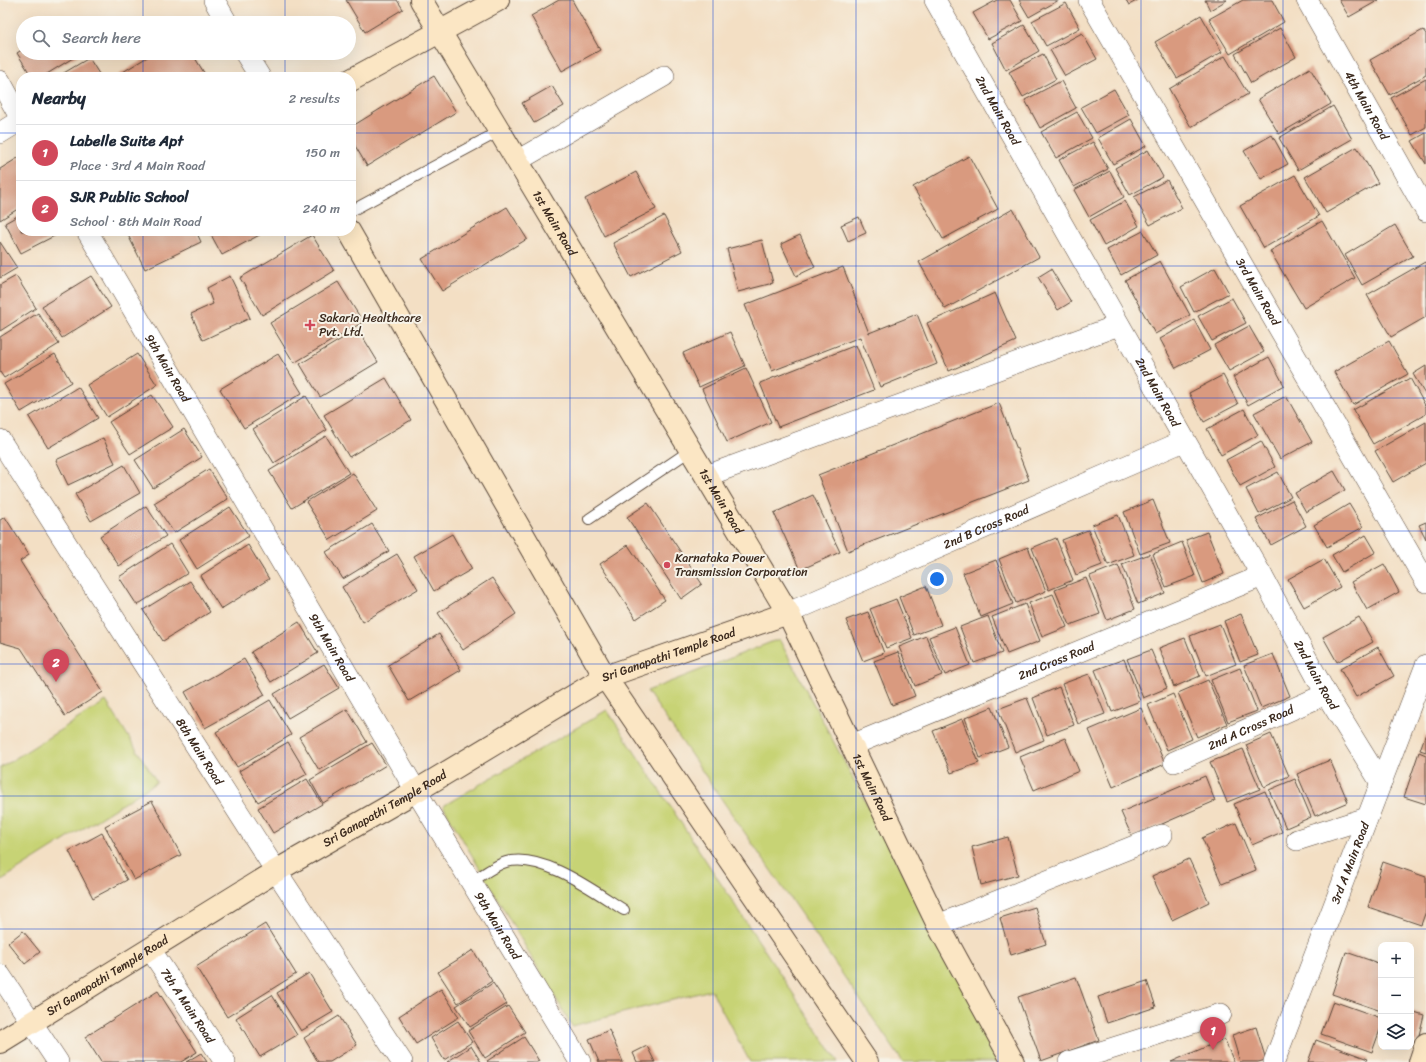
<!DOCTYPE html>
<meta charset="utf-8">
<style>
body{margin:0;font-family:Sriracha,sans-serif;background:#f2f2f3;color:#1f2937}
.controls{position:absolute;right:12px;bottom:12px;display:grid;overflow:hidden;border-radius:8px;box-shadow:0 4px 16px #0002}
.controls button{width:36px;height:36px;display:grid;place-items:center;padding:0;border:0;border-bottom:1px solid #e0e1e3;background:#fff;color:#1f2937;font:20px sans-serif}
.you{position:absolute;left:937px;top:579px;width:14px;height:14px;margin:-10px;border:3px solid #fff;border-radius:50%;background:#1a73e8;box-shadow:0 0 0 6px #1a73e833}
.badge{display:grid;place-items:center;width:26px;height:26px;border-radius:50%;background:#d1495b;color:#fff;font-size:13px;font-weight:700}
.pin{position:absolute;translate:-50% -33px;filter:drop-shadow(0 1px 2px #0008)}
.pin::after{content:'';position:absolute;top:21px;width:14px;height:12px;background:inherit;clip-path:polygon(0 0,100% 0,50% 100%)}
.list{margin:0;padding:0;list-style:none}
h2{display:flex;justify-content:space-between;align-items:center;height:52px;margin:0;padding:0 16px;font-size:17px}
h2 small{font-size:13px;font-weight:400;color:#747a83}
.list li{display:grid;grid-template-columns:26px 1fr auto;gap:12px;align-items:center;box-sizing:border-box;height:56px;padding:0 16px;border-top:1px solid #e0e1e3}
.list b{display:block;font-size:15px;white-space:nowrap}
.list p{margin:0;font-size:13px;white-space:nowrap;color:#747a83}
.list em{font-size:13px;font-style:normal;color:#747a83}
.icon{flex:none;width:22px;height:22px;fill:none;stroke:currentColor;stroke-width:2;stroke-linecap:round;stroke-linejoin:round}
.map{position:relative;flex:none;width:1426px;height:1062px;overflow:hidden}
.search{position:absolute;background:#fff;box-shadow:0 4px 16px #0002;left:16px;top:16px;width:340px;height:44px;display:flex;align-items:center;gap:10px;box-sizing:border-box;padding:0 14px;border-radius:22px;color:#747a83;font-size:15px}
.panel{position:absolute;background:#fff;box-shadow:0 4px 16px #0002;left:16px;top:72px;width:340px;height:164px;border-radius:16px}
.map>svg:first-child{display:block}
.green{fill:#c7d374;stroke:#817e49}
.building{fill:#d99a7f}
.lines{fill:none;stroke-linecap:round;stroke-linejoin:round}
.lane-casing{stroke:#574537;stroke-width:12}
.street-casing{stroke:#574537;stroke-width:22}
.secondary-casing{stroke:#574537;stroke-width:24}
.lane{stroke:#fff;stroke-width:10}
.street{stroke:#fff;stroke-width:21}
.secondary{stroke:#fbe6c4;stroke-width:22}
.grid{fill:none;stroke:#1d4ed8;stroke-width:1;stroke-opacity:0.55}
.poi-dot{fill:#d1495b;stroke:#f7f3e8;stroke-width:1.5}
.labels{text-anchor:middle;dominant-baseline:central;stroke-width:4;stroke-linejoin:round;paint-order:stroke}
.street-label{font-size:12px;fill:#3b2a1e;stroke:#f7f3e8}
.poi-label{font-size:12px;fill:#3b2a1e;stroke:#f7f3e8;text-anchor:start}
</style>
<div class="map">
<svg width="1426" height="1062" viewBox="0 0 1426 1062">
<rect width="100%" height="100%" fill="#f7f3e8"/>
<filter id="ink" filterUnits="userSpaceOnUse"><feTurbulence type="fractalNoise" baseFrequency=".025" numOctaves="2"/><feDisplacementMap in="SourceGraphic" scale="8" xChannelSelector="R" yChannelSelector="G"/><feConvolveMatrix kernelMatrix="1 2 1 2 8 2 1 2 1" color-interpolation-filters="sRGB"/></filter>
<filter id="wash" filterUnits="userSpaceOnUse"><feTurbulence type="fractalNoise" baseFrequency=".012" numOctaves="4" result="noise"/><feDisplacementMap in="SourceGraphic" scale="16" xChannelSelector="R" yChannelSelector="G"/><feGaussianBlur stdDeviation="0.9" result="paint"/><feColorMatrix in="noise" values="0 0 0 0 0 0 0 0 0 0 0 0 0 0 0 0 0 1.4 0 .05"/><feComposite in="paint" operator="in"/></filter>
<g filter="url(#wash)">
<rect width="100%" height="100%" fill="#f3dfc4"/>
<path class="green" d="M779 639 1004 1062H903L647 691Z
M106 701 157 782 0 881V768Z
M607 710 838 1062H750L711 990 572 1026 443 806Z"/>
<g id="blocks">
<path class="building" d="M346 0H397L403 9 365 32Z
M559 0H572L600 50 562 71 531 16Z
M997 0H1010L1022 21 988 39 973 13Z
M1019 0H1059L1029 17Z
M1126 0H1138L1129 5Z
M1205 0H1227L1210 10Z
M1243 0H1272L1284 22 1230 54 1209 19Z
M1339 0H1379L1349 17Z
M1066 3 1080 28 1046 46 1032 21Z
M1201 15 1222 52 1177 78 1155 42Z
M1024 25 1039 51 1006 70 992 43Z
M1280 28 1296 57 1251 83 1235 54Z
M1423 30 1426 34V75L1390 95 1370 60Z
M1082 33 1097 59 1065 76 1050 50Z
M23 49V53H81L42 77H32L17 53Z
M154 53H192L206 76 120 77 118 75Z
M1043 54 1056 79 1023 97 1009 72Z
M1225 56 1248 94 1191 127 1169 89Z
M89 58 101 77H57Z
M1310 68 1331 104 1279 134 1258 99Z
M434 76 456 112 367 166 351 139V127Z
M1426 79V127L1412 135 1391 98Z
M1061 81 1076 108 1040 128 1025 100Z
M552 86 564 106 534 123 522 103Z
M1114 89 1129 115 1096 133 1081 107Z
M1333 106 1352 139 1298 170 1279 138Z
M1077 112 1092 138 1056 158 1041 132Z
M1131 119 1146 146 1113 164 1098 138Z
M1426 133V164L1412 141Z
M1272 135 1288 164 1261 179 1244 151Z
M1093 142 1108 169 1074 187 1059 160Z
M1357 147 1378 183 1326 213 1305 177Z
M1148 150 1163 177 1130 195 1115 168Z
M21 156V207L0 220V169Z
M969 156 998 209 943 239 913 187Z
M1110 171 1124 197 1089 217 1074 190Z
M636 172 656 209 604 236 585 199Z
M1295 175 1319 216 1264 248 1240 206Z
M1167 180 1182 208 1150 225 1134 197Z
M1125 201 1139 226 1104 246 1090 220Z
M507 207 527 239 442 291 422 259Z
M1013 209 1039 257 945 309 919 262Z
M21 214V231H56L58 234 21 253 5 223Z
M664 216 682 251 631 277 613 243Z
M859 217 866 233 848 241 841 225Z
M1322 221 1355 278 1304 308 1270 251Z
M1395 225 1413 256 1362 285 1345 255Z
M132 231H196L201 242 145 269 127 233Z
M209 231H267L222 255Z
M1143 231 1157 255 1121 275 1107 250Z
M312 235 334 271 262 315 240 278Z
M800 235 815 267 796 276 781 244Z
M762 240 773 283 738 292 727 249Z
M0 242 17 268 0 278Z
M1160 261 1190 315 1155 334 1125 280Z
M1425 262 1426 264V317L1391 337 1367 295Z
M843 267 869 333 917 314 937 364 880 387 860 337 772 371 745 305Z
M1215 268 1229 293 1194 312 1181 287Z
M1051 269 1071 302 1058 310 1038 277Z
M16 276 36 308 0 331V285Z
M91 276 111 307 62 338 42 306Z
M230 276 250 318 203 340 191 314 213 304 207 288Z
M338 282 363 322 294 363 270 323Z
M995 293 1016 341 949 371 927 323Z
M1232 298 1246 323 1212 341 1198 316Z
M38 313 59 344 4 378 0 372V337Z
M1194 320 1210 350 1176 368 1160 339Z
M1249 326 1264 352 1229 371 1214 345Z
M358 329 378 362 320 397 300 364Z
M730 332 745 366 699 387 683 353Z
M1389 341 1408 374 1353 405 1334 372Z
M856 345 874 390 778 427 760 383Z
M55 354 71 382 21 412 4 384Z
M137 354 157 385 107 417 87 385Z
M278 354 302 393 244 428 220 389Z
M1269 357 1284 385 1248 405 1233 377Z
M1426 366V396L1413 374Z
M746 368 771 422 727 442 702 389Z
M1223 375 1238 404 1204 422 1189 393Z
M386 378 411 420 349 457 324 415Z
M1410 378 1426 407V414L1373 444 1353 410Z
M78 387 98 418 48 448 29 417Z
M152 395 173 427 130 454 109 422Z
M306 396 327 430 274 463 253 429Z
M1286 396 1312 442 1280 459 1254 413Z
M999 403 1029 480 848 551 818 475Z
M1244 409 1258 435 1221 455 1207 429Z
M1426 422V463L1393 482 1375 451Z
M184 429 202 457 153 488 135 460Z
M326 436 349 473 292 508 269 471Z
M103 438 115 463 68 485 56 460Z
M1261 441 1275 467 1240 486 1226 460Z
M124 465 140 493 91 521 75 494Z
M209 469 228 499 174 533 154 503Z
M1334 471 1345 490 1306 512 1295 493Z
M1278 472 1291 497 1259 514 1246 489Z
M353 473 377 511 330 540 306 502Z
M813 495 840 552 800 570 774 513Z
M1153 500 1170 543 1140 554 1124 512Z
M1292 500 1306 526 1271 545 1256 519Z
M648 503 702 584 681 599 627 517Z
M1349 504 1363 527 1327 547 1314 525Z
M146 506 166 536 119 566 100 536Z
M230 507 249 536 197 569 179 540Z
M1118 515 1134 555 1108 565 1092 525Z
M5 517 29 555 20 561 103 692 65 716 21 648 0 642V520Z
M1426 522V539L1419 525Z
M372 524 389 551 343 579 326 552Z
M1088 530 1102 565 1076 575 1062 540Z
M1207 532 1224 574 1203 583 1186 540Z
M452 534 472 569 434 591 414 556Z
M1366 535 1376 552 1342 572 1332 555Z
M1056 538 1073 580 1049 590 1032 548Z
M1182 542 1195 576 1166 587 1153 554Z
M170 544 188 573 137 605 119 577Z
M248 545 269 579 221 609 200 576Z
M628 545 665 600 636 619 600 564Z
M1028 547 1046 591 1016 603 999 559Z
M397 554 418 589 363 622 342 587Z
M1150 554 1165 593 1138 604 1122 564Z
M1324 559 1340 587 1304 607 1288 579Z
M996 560 1013 604 981 617 963 573Z
M1384 564 1399 592 1367 610 1351 582Z
M1118 565 1135 609 1107 620 1090 576Z
M492 578 516 614 463 650 438 613Z
M1086 578 1100 614 1070 625 1055 590Z
M190 581 210 612 163 641 143 610Z
M926 586 941 625 914 635 899 597Z
M1053 594 1067 627 1042 637 1029 603Z
M896 599 912 638 886 648 870 609Z
M1025 604 1040 641 1007 654 992 617Z
M868 612 884 653 863 661 846 620Z
M1241 614 1258 655 1240 662 1224 621Z
M988 616 1002 653 974 663 960 627Z
M1359 617 1373 642 1337 662 1323 637Z
M299 622 318 653 271 682 251 652Z
M1220 624 1236 664 1206 676 1190 636Z
M955 627 970 665 945 675 929 637Z
M439 634 461 670 409 701 388 665Z
M926 636 942 675 915 686 899 647Z
M1185 638 1200 676 1174 687 1159 648Z
M1378 647 1394 676 1356 697 1340 669Z
M1151 650 1167 688 1143 698 1127 659Z
M898 652 915 696 892 705 874 661Z
M1273 654 1290 696 1261 708 1244 665Z
M244 659 265 695 205 728 185 692Z
M1124 659 1140 701 1112 712 1095 670Z
M324 664 339 688 288 718 274 694Z
M1240 668 1257 711 1228 722 1211 680Z
M1089 674 1105 714 1078 724 1062 684Z
M1208 680 1227 724 1197 737 1178 693Z
M1059 687 1074 725 1047 735 1033 698Z
M1173 694 1192 739 1167 750 1148 705Z
M1027 698 1044 740 1015 752 998 709Z
M270 700 291 735 237 767 216 732Z
M992 707 1008 747 980 758 965 718Z
M1141 708 1165 764 1113 787 1089 730Z
M347 709 367 742 319 770 299 737Z
M962 719 979 763 951 773 933 731Z
M1426 733V752L1420 750Z
M1271 734 1289 776 1264 787 1246 745Z
M1065 738 1079 771 1034 790 1020 757Z
M288 742 307 774 258 802 239 771Z
M372 743 386 765 323 803 310 780Z
M1243 749 1260 789 1227 802 1210 762Z
M1419 752 1426 755V804L1404 797Z
M1330 760 1348 802 1315 816 1297 774Z
M1205 776 1215 801 1132 837 1121 812Z
M307 779 322 804 273 833 258 808Z
M1295 779 1311 817 1286 828 1269 790Z
M1265 791 1282 832 1252 845 1234 804Z
M152 801 181 855 134 880 105 826Z
M1236 823 1256 870 1222 884 1202 838Z
M102 833 127 880 93 898 69 851Z
M1008 837 1018 875 981 885 972 847Z
M1189 859 1209 902 1172 920 1152 876Z
M1383 862 1426 877V911L1421 925 1368 907Z
M1035 907 1046 944 1011 955 1000 918Z
M265 924 296 974 227 1017 196 967Z
M23 931 40 952 25 964 8 943Z
M473 950 492 981 458 1003 438 972Z
M1346 952 1381 964V1011L1332 994Z
M309 973 333 1012 301 1031 277 993Z
M1076 977 1099 1040 1041 1061 1018 997Z
M1147 981 1156 1007 1107 1023 1098 997Z
M493 983 507 1004 470 1027 456 1006Z
M441 989 459 1017 416 1044 399 1016Z
M158 991 197 1052 181 1062H101L85 1037Z
M272 995 297 1035 260 1057 236 1018Z
M1333 1001 1381 1018V1027L1372 1052 1321 1034Z
M508 1006 525 1032 485 1058 468 1031Z
M1411 1011 1424 1015 1417 1043 1411 1041Z
M339 1016 357 1045 330 1062H318L304 1038Z
M458 1021 472 1042 444 1060 431 1038Z
M1256 1027 1266 1060 1258 1062H1240L1232 1035Z
M609 1030 623 1062H599L589 1039Z
M524 1037 539 1061 537 1062H488L487 1061Z
M1224 1039 1234 1062H1171Z
M1316 1040 1368 1059 1366 1062H1308Z
M471 1046 481 1062H447Z
M647 1046 655 1062H637L633 1053Z
M201 1053 207 1062H186Z"/>
</g>
</g>
<g filter="url(#ink)">
<use href="#blocks" fill-opacity="0" stroke="#574537" stroke-width="1"/>
<g class="lines">
<g class="lane-casing">
<path id="lane" d="M351 211 500 131
M589 519 691 450
M471 882C481 876 495 865 506 862 542 852 594 891 624 910"/>
</g>
<g class="street-casing">
<g id="street">
<path d="M214 0 227 23"/>
<path id="s1" d="M935 0 1262 576 1326 694 1381 783"/>
<path id="s2" d="M1089 0 1426 582"/>
<path id="s3" d="M1307 0 1426 211"/>
<path d="M245 53 260 77"/>
<path d="M0 81 21 119"/>
<path d="M0 133 21 120"/>
<path d="M517 161 664 76"/>
<path id="s4" d="M87 231 416 791 580 1062"/>
<path id="s5" d="M0 440 276 871 402 1062"/>
<path d="M706 476 1119 325"/>
<path id="s6" d="M788 613 1184 441"/>
<path id="s7" d="M852 745 1262 576"/>
<path id="s8" d="M1174 762 1326 694"/>
<path d="M1297 840 1367 818"/>
<path d="M938 925 1162 835"/>
<path id="s9" d="M150 949 225 1062"/>
<path d="M0 975 58 1062"/>
<path d="M1069 1062 1221 1014"/>
<path id="s10" d="M1274 1062 1426 665"/>
</g>
</g>
<g class="secondary-casing">
<g id="secondary">
<path id="s11" d="M421 0 788 613 938 925 1013 1062"/>
<path d="M351 80 498 0"/>
<path d="M349 231 605 677 867 1062"/>
<path id="s12" d="M0 1042 276 871 416 791 605 677 788 613"/>
<path d="M1420 1062 1426 1044"/>
</g>
</g>
<use href="#lane" class="lane"/>
<use href="#street" class="street"/>
<use href="#secondary" class="secondary"/>
</g>
</g>
<path class="grid" d="M143 0V23M285 0V23M428 0V1062M570 0V1062M713 0V1062M856 0V1062M998 0V1062M1141 0V1062M1283 0V1062M143 53V77M285 53V77M0 133H21M351 133H1426M143 231V1062M285 231V1062M0 266H1426M0 398H1426M0 531H1426M0 664H1426M0 796H1426M0 929H1426"/>
<g class="poi-dot">
<path d="M308 319h4v4h4v4h-4v4h-4v-4h-4v-4h4z"/>
<circle cx="667" cy="565" r="4"/>
</g>
<g class="labels">
<g class="street-label">
<text stroke="none"><textPath href="#s3" startOffset="121">4th Main Road</textPath></text>
<text stroke="none"><textPath href="#s1" startOffset="127">2nd Main Road</textPath></text>
<text stroke="none"><textPath href="#s11" startOffset="260">1st Main Road</textPath></text>
<text stroke="none"><textPath href="#s2" startOffset="337">3rd Main Road</textPath></text>
<text stroke="none"><textPath href="#s4" startOffset="159">9th Main Road</textPath></text>
<text stroke="none"><textPath href="#s1" startOffset="451">2nd Main Road</textPath></text>
<text stroke="none"><textPath href="#s11" startOffset="584">1st Main Road</textPath></text>
<text stroke="none"><textPath href="#s6" startOffset="216">2nd B Cross Road</textPath></text>
<text stroke="none"><textPath href="#s4" startOffset="483">9th Main Road</textPath></text>
<text stroke="none"><textPath href="#s12" startOffset="774">Sri Ganapathi Temple Road</textPath></text>
<text stroke="none"><textPath href="#s7" startOffset="221">2nd Cross Road</textPath></text>
<text stroke="none"><textPath href="#s1" startOffset="775">2nd Main Road</textPath></text>
<text stroke="none"><textPath href="#s8" startOffset="84">2nd A Cross Road</textPath></text>
<text stroke="none"><textPath href="#s5" startOffset="370">8th Main Road</textPath></text>
<text stroke="none"><textPath href="#s11" startOffset="908">1st Main Road</textPath></text>
<text stroke="none"><textPath href="#s12" startOffset="450">Sri Ganapathi Temple Road</textPath></text>
<text stroke="none"><textPath href="#s10" startOffset="213">3rd A Main Road</textPath></text>
<text stroke="none"><textPath href="#s4" startOffset="807">9th Main Road</textPath></text>
<text stroke="none"><textPath href="#s12" startOffset="126">Sri Ganapathi Temple Road</textPath></text>
<text stroke="none"><textPath href="#s9" startOffset="68">7th A Main Road</textPath></text>
</g>
<g class="poi-label">
<text x="319" y="318">Sakaria Healthcare<tspan x="319" dy="14">Pvt. Ltd.</tspan></text>
<text x="675" y="558">Karnataka Power<tspan x="675" dy="14">Transmission Corporation</tspan></text>
</g>
</g>
</svg>
<div class="controls">
<button>+</button>
<button>−</button>
<button><svg class="icon" aria-label="layers" viewBox="0 0 24 24"><path d="M12 4l9 5-9 5-9-5zM3 14l9 5 9-5"/></svg></button>
</div>
<div class="you"></div>
<div class="pin badge" style="left:1213px;top:1050px">1</div>
<div class="pin badge" style="left:56px;top:682px">2</div>
<div class="search"><svg class="icon" aria-label="search" viewBox="0 0 24 24"><circle cx="10" cy="10" r="6"/><path d="M15 15l6 6"/></svg>Search here</div>
<section class="panel">
<h2>Nearby<small>2 results</small></h2>
<ul class="list">
<li><span class="badge">1</span><div><b>Labelle Suite Apt</b><p>Place · 3rd A Main Road</p></div><em>150 m</em></li>
<li><span class="badge">2</span><div><b>SJR Public School</b><p>School · 8th Main Road</p></div><em>240 m</em></li>
</ul>
</section>
</div>
